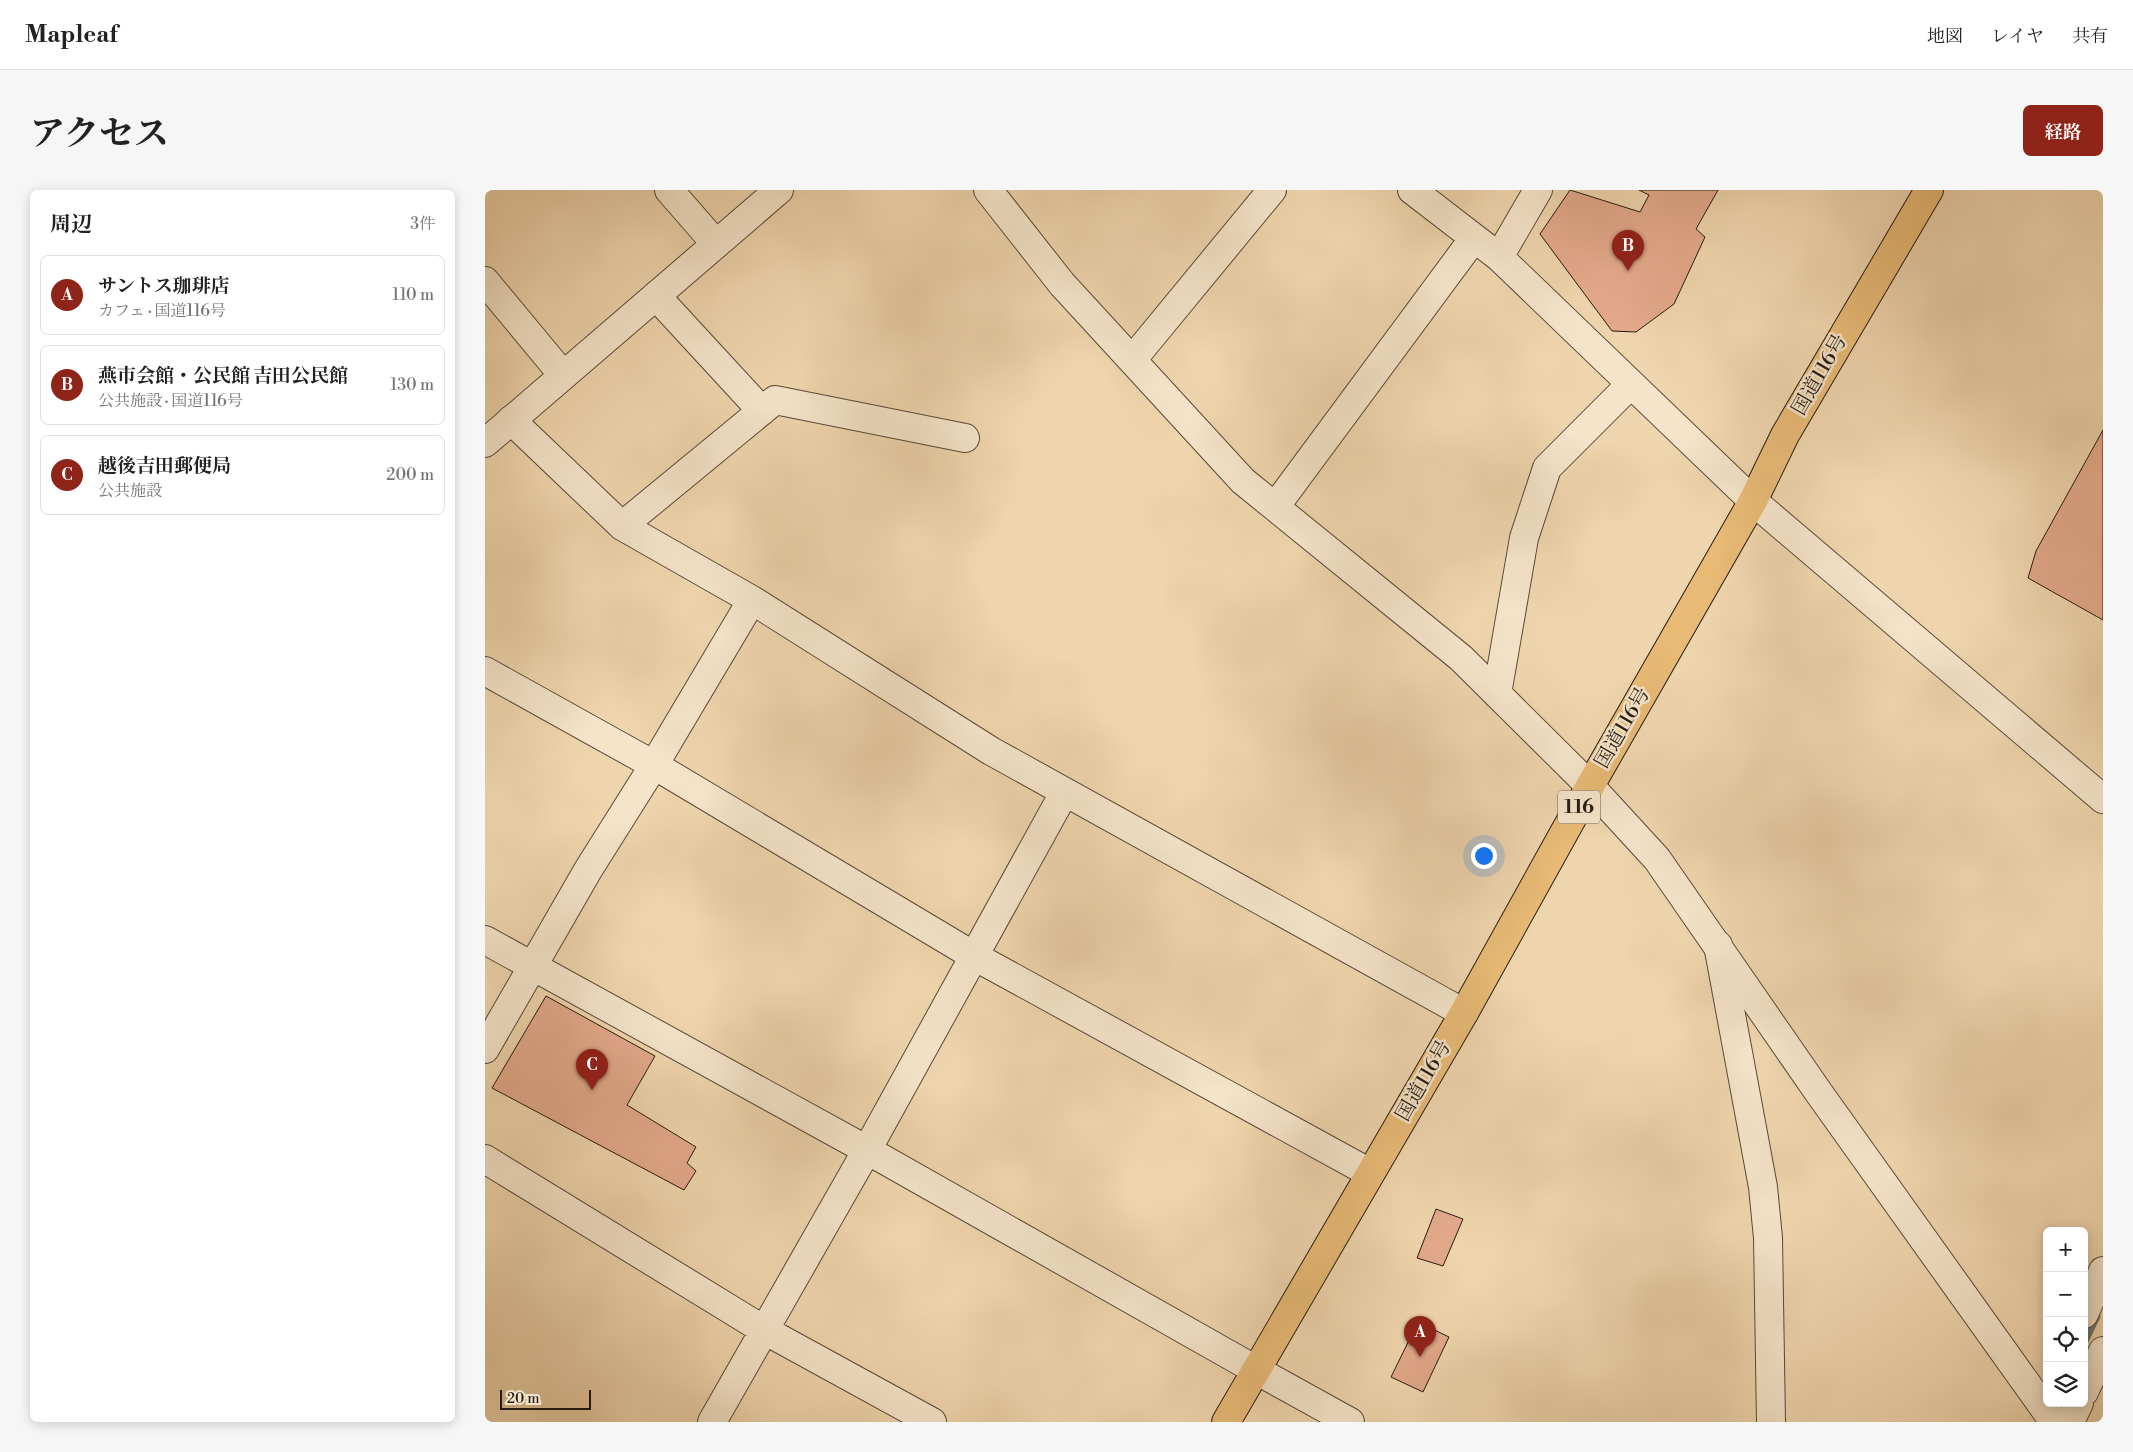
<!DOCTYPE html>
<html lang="ja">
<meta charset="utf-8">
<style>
body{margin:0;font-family:"Libre Bodoni","Noto Serif JP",serif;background:#f6f6f6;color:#222}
.controls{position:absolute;right:15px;bottom:15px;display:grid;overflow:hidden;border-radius:8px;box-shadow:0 2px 12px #0003}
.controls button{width:45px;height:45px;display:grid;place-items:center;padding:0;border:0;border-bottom:1px solid #e0e0e0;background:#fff;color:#222;font:25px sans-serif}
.scale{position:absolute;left:15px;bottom:12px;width:91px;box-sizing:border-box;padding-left:5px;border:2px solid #261c13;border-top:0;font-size:14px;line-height:18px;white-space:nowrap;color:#261c13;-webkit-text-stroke:4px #f5e4ca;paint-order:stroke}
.you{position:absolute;left:998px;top:665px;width:18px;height:18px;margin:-12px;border:4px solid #fff;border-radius:50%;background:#1a73e8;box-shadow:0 0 0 8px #1a73e833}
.badge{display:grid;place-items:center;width:32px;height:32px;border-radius:50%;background:#8f2418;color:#fff;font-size:16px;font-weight:700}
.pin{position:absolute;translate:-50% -41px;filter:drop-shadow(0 1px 2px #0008)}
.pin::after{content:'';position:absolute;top:26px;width:18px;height:15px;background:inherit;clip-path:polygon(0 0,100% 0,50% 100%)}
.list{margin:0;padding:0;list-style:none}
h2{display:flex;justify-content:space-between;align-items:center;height:65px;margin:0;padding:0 20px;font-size:21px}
h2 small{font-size:16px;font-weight:400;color:#767676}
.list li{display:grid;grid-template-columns:32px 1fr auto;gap:15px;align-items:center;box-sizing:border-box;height:80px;margin:0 10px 10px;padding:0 10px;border:1px solid #e0e0e0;border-radius:8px}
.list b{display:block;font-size:19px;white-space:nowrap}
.list p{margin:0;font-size:16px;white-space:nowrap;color:#767676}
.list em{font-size:16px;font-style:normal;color:#767676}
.icon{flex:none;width:28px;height:28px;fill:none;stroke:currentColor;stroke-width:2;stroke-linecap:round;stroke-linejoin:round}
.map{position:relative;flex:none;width:1618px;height:1232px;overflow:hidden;border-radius:8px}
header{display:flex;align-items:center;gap:30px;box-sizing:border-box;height:70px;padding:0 25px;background:#fff;border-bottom:1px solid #e0e0e0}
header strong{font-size:24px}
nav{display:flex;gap:28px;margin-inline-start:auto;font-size:18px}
.intro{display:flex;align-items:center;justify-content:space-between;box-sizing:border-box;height:120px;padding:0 30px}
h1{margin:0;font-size:35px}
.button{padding:12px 22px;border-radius:8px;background:#8f2418;color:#fff;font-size:18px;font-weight:700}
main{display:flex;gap:30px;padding:0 30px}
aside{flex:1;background:#fff;border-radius:8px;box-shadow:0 2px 12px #0003}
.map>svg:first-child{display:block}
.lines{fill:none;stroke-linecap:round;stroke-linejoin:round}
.stream{stroke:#6d7972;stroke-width:9}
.building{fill:#e3a98b;stroke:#261c13}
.minor-casing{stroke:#584a3a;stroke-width:30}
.tertiary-casing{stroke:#584a3a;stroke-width:30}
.trunk-casing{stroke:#261c13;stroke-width:30}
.minor{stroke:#f5e4ca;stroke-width:28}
.tertiary{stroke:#f5e4ca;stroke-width:28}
.trunk{stroke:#e8ba76;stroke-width:28}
.labels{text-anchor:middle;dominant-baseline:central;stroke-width:5;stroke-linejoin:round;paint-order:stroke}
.shield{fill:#f5e4ca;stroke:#64584a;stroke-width:1}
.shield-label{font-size:19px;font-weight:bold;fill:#261c13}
.street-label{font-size:20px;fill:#261c13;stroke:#f5e4ca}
</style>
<header>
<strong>Mapleaf</strong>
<nav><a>地図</a><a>レイヤ</a><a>共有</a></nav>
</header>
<div class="intro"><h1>アクセス</h1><a class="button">経路</a></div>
<main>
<aside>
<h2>周辺<small>3件</small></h2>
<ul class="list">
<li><span class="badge">A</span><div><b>サントス珈琲店</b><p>カフェ · 国道116号</p></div><em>110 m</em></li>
<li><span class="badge">B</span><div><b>燕市会館・公民館 吉田公民館</b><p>公共施設 · 国道116号</p></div><em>130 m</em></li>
<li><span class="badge">C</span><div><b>越後吉田郵便局</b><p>公共施設</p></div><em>200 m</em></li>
</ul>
</aside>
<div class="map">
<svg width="1618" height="1232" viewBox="0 0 1618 1232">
<rect width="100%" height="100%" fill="#efd5ad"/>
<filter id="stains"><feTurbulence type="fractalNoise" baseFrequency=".004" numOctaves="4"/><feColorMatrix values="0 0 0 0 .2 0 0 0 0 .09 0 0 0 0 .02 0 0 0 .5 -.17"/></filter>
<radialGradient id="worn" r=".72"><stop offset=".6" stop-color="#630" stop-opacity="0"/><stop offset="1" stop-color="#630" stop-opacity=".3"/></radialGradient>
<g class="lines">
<path class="stream" d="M1599 1151 1611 1126"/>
</g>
<path class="building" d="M1085 0 1155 22 1164 5 1154 0H1233L1211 39 1220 47 1189 114 1151 142 1127 141 1055 44Z
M1618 240V430L1543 388 1551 361Z
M61 806 170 866 142 915 211 957 202 973 211 981 199 1000 7 898Z
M951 1019 978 1029 958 1076 932 1068Z
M933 1132 964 1147 938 1202 906 1187Z"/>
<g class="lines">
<g class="minor-casing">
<path id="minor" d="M184 0 231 54
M503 0 577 94 758 291 976 468 1105 596
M927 0 1014 67 1268 311 1618 609
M1014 67 1053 0
M0 91 78 185
M171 106 277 221
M647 170 787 0
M26 230 137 336 267 410 506 561 979 823
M790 317 989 48
M137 336 290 210 480 248
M0 481 169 575 489 766 885 983
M1012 504 1039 348 1062 278 1146 194
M1233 755 1278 997 1283 1048 1286 1232
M0 859 103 680 169 575 267 410
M0 969 279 1140 447 1232
M1599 1124 1618 1081
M771 1180 865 1232
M1599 1202 1618 1161
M227 1232 382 960 579 603
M1585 1232 1594 1213"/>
</g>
<g class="tertiary-casing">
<path id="tertiary" d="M0 253 294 0
M1105 596 1172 669 1334 903 1569 1232
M0 750 382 960 771 1180"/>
</g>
<g class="trunk-casing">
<path id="trunk" d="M741 1232 979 823 1105 596 1268 311 1300 245 1444 0"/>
</g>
<use href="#minor" class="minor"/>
<use href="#tertiary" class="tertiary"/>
<use href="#trunk" class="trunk"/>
</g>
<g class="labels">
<rect class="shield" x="1073" y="600.5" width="42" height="33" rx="4"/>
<g class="shield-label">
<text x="1094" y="617">116</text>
</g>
<g class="street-label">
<text transform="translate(1335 185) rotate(-60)">国道116号</text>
<text transform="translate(1138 538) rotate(-60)">国道116号</text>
<text transform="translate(939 891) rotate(-60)">国道116号</text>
</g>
</g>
<rect width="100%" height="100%" filter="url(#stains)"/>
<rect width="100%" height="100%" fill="url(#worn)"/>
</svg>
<div class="controls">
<button>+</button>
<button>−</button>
<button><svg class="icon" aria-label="locate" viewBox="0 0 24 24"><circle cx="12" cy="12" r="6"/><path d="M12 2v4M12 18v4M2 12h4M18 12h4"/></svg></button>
<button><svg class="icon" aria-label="layers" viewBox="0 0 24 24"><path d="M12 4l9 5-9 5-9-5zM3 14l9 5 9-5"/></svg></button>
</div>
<div class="scale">20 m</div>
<div class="you"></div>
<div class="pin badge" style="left:935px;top:1167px">A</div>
<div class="pin badge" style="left:1143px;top:81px">B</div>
<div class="pin badge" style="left:107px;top:900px">C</div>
</div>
</main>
